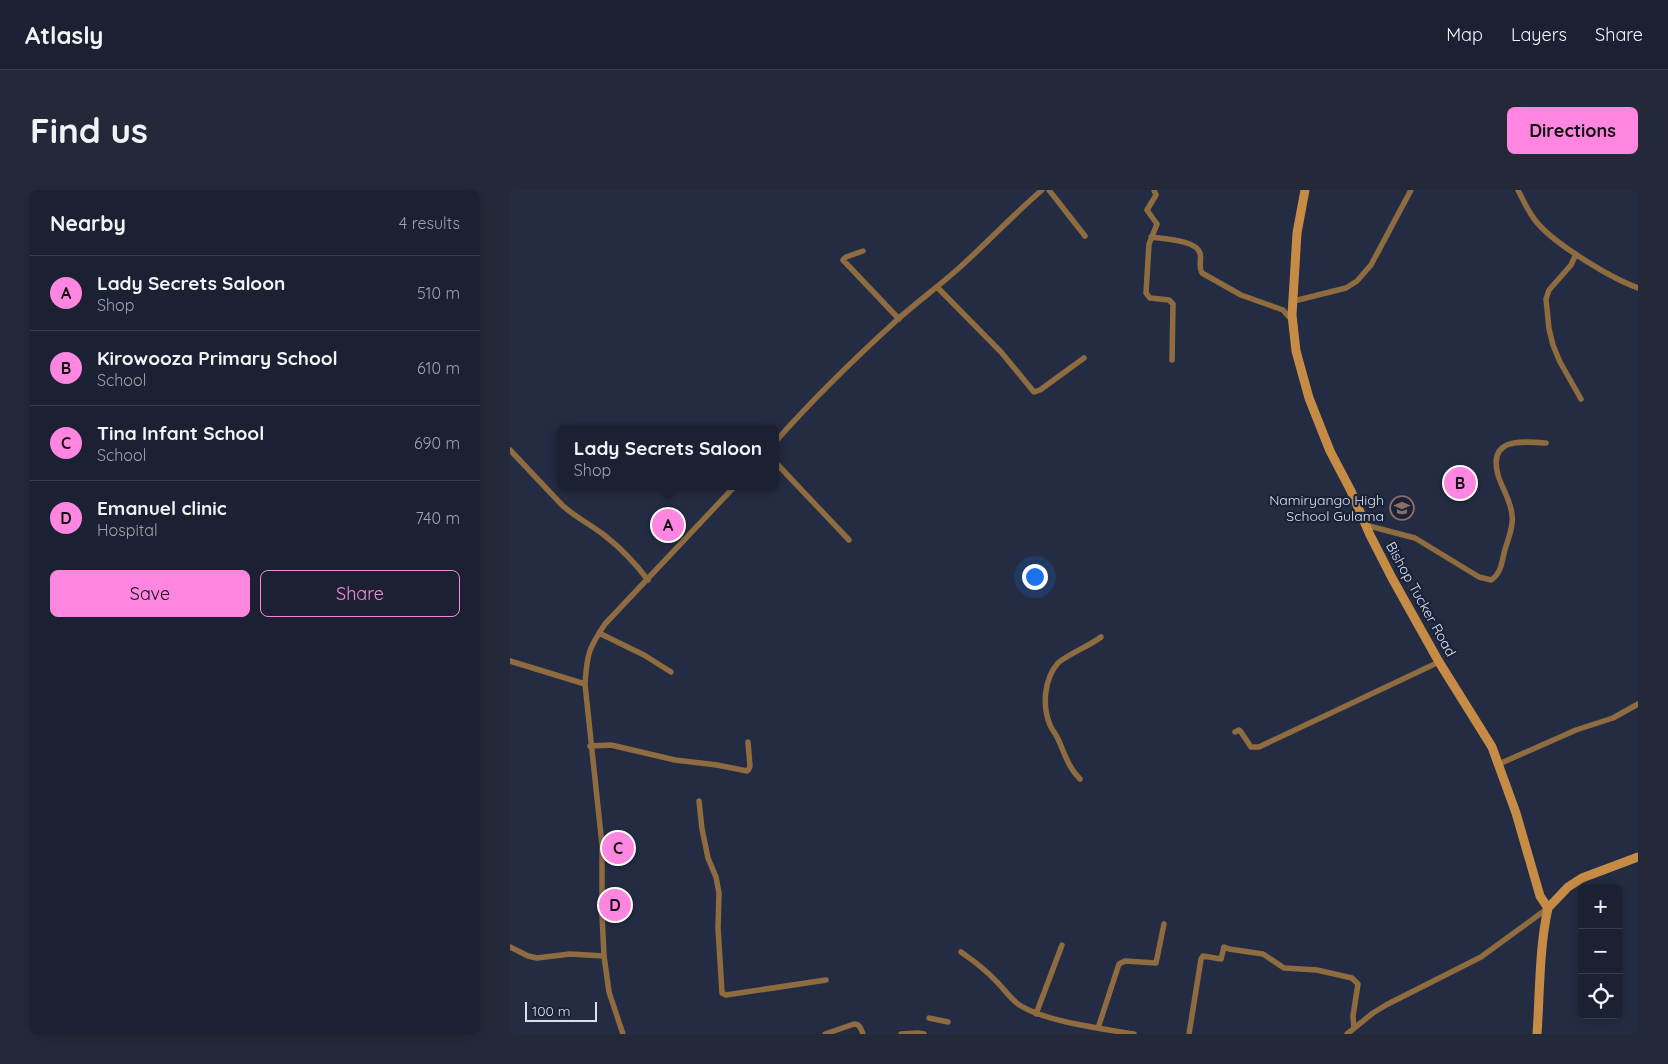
<!DOCTYPE html>
<meta charset="utf-8">
<style>
body{margin:0;font-family:Quicksand,sans-serif;background:#24293a;color:#f1f3f6}
.controls{position:absolute;right:15px;bottom:15px;display:grid;overflow:hidden;border-radius:8px;box-shadow:0 2px 12px #0003}
.controls button{width:45px;height:45px;display:grid;place-items:center;padding:0;border:0;border-bottom:1px solid #393e4d;background:#1b2132;color:#f1f3f6;font:25px sans-serif}
.scale{position:absolute;left:15px;bottom:12px;width:72px;box-sizing:border-box;padding-left:5px;border:2px solid #dae0ef;border-top:0;font-size:14px;line-height:18px;white-space:nowrap;color:#dae0ef;-webkit-text-stroke:4px #1a2238;paint-order:stroke}
.you{position:absolute;left:524px;top:386px;width:18px;height:18px;margin:-12px;border:4px solid #fff;border-radius:50%;background:#1a73e8;box-shadow:0 0 0 8px #1a73e833}
.badge{display:grid;place-items:center;width:32px;height:32px;border-radius:50%;background:#fe85e0;color:#111;font-size:16px;font-weight:700}
.pin{position:absolute;translate:-50% -50%;border:2px solid #fff;box-shadow:0 1px 5px #0006}
.popup{position:absolute;left:47px;top:235px;width:222px;height:65px;box-sizing:border-box;display:grid;place-content:center;border-radius:8px;background:#1b2132;filter:drop-shadow(0 1px 4px #0005);font-size:16px;white-space:nowrap;color:#a0a3ac}
.popup b{font-size:19px;color:#f1f3f6}
.popup::after{content:'';position:absolute;left:50%;top:100%;margin-left:-10px;border:10px solid transparent;border-top-color:#1b2132}
.list{margin:0;padding:0;list-style:none}
h2{display:flex;justify-content:space-between;align-items:center;height:65px;margin:0;padding:0 20px;font-size:21px}
h2 small{font-size:16px;font-weight:400;color:#a0a3ac}
.list li{display:grid;grid-template-columns:32px 1fr auto;gap:15px;align-items:center;box-sizing:border-box;height:75px;padding:0 20px;border-top:1px solid #393e4d}
.list b{display:block;font-size:19px;white-space:nowrap}
.list p{margin:0;font-size:16px;white-space:nowrap;color:#a0a3ac}
.list em{font-size:16px;font-style:normal;color:#a0a3ac}
.actions{display:flex;gap:10px;padding:15px 20px}
.actions a{flex:1;padding:11px 0;border:1px solid #fe85e0;border-radius:8px;text-align:center;font-size:18px;color:#fe85e0}
.actions .main{background:#fe85e0;color:#111}
.icon{flex:none;width:28px;height:28px;fill:none;stroke:currentColor;stroke-width:2;stroke-linecap:round;stroke-linejoin:round}
.map{position:relative;flex:none;width:1128px;height:844px;overflow:hidden;border-radius:8px}
header{display:flex;align-items:center;gap:30px;box-sizing:border-box;height:70px;padding:0 25px;background:#1b2132;border-bottom:1px solid #393e4d}
header strong{font-size:24px}
nav{display:flex;gap:28px;margin-inline-start:auto;font-size:18px}
.intro{display:flex;align-items:center;justify-content:space-between;box-sizing:border-box;height:120px;padding:0 30px}
h1{margin:0;font-size:35px}
.button{padding:12px 22px;border-radius:8px;background:#fe85e0;color:#111;font-size:18px;font-weight:700}
main{display:flex;gap:30px;padding:0 30px}
aside{flex:1;background:#1b2132;border-radius:8px;box-shadow:0 2px 12px #0003}
.map>svg:first-child{display:block}
.lines{fill:none;stroke-linecap:round;stroke-linejoin:round}
.street{stroke:#8f6b40;stroke-width:5.5}
.secondary{stroke:#c68c45;stroke-width:9}
.labels{text-anchor:middle;dominant-baseline:central;stroke-width:4.5;stroke-linejoin:round;paint-order:stroke}
.poi-label{font-size:14px;fill:#dae0ef;stroke:#1a2238;text-anchor:end}
.street-label{font-size:14px;fill:#dae0ef;stroke:#1a2238}
</style>
<header>
<strong>Atlasly</strong>
<nav><a>Map</a><a>Layers</a><a>Share</a></nav>
</header>
<div class="intro"><h1>Find us</h1><a class="button">Directions</a></div>
<main>
<aside>
<h2>Nearby<small>4 results</small></h2>
<ul class="list">
<li><span class="badge">A</span><div><b>Lady Secrets Saloon</b><p>Shop</p></div><em>510 m</em></li>
<li><span class="badge">B</span><div><b>Kirowooza Primary School</b><p>School</p></div><em>610 m</em></li>
<li><span class="badge">C</span><div><b>Tina Infant School</b><p>School</p></div><em>690 m</em></li>
<li><span class="badge">D</span><div><b>Emanuel clinic</b><p>Hospital</p></div><em>740 m</em></li>
</ul>
<div class="actions"><a class="main">Save</a><a>Share</a></div>
</aside>
<div class="map">
<svg width="1128" height="844" viewBox="0 0 1128 844">
<rect width="100%" height="100%" fill="#242c43"/>
<g class="lines">
<path class="street" d="M539 0 575 46
M644 0 646 5 637 20 647 34 639 54 636 103 640 108 659 110 663 114 662 170
M1008 0C1013 10 1018 21 1025 30 1042 53 1101 88 1128 98
M641 47C653 49 686 50 690 63 692 70 688 76 692 83L731 105 773 120 779 127
M353 61 336 67 333 70 389 129
M1066 64 1061 75 1039 100 1036 109 1039 139 1043 155 1050 172 1071 209
M427 97 491 162 524 202 530 200 574 168
M784 111 836 98 847 91 861 75 901 0
M266 251C304 208 344 169 387 130 407 112 429 96 449 78 477 53 503 25 532 0
M0 260 52 315C65 327 80 334 94 345 111 358 125 373 138 390
M266 273 339 350
M855 335 905 348 969 387 981 390C990 385 992 373 994 363 997 351 1004 337 1002 325 1001 311 992 298 988 285 978 248 1010 251 1036 253
M89 443 134 465 161 482
M0 471 75 494
M725 542 729 540 731 542 741 557H749L929 472
M80 556 101 555 165 570 207 575 237 581 239 579 240 576 238 552
M989 574 1066 540 1103 528 1128 514
M570 589C558 577 555 564 548 549 546 544 542 540 540 535 532 516 534 489 548 473 555 466 581 455 591 447
M189 611 192 639 198 668 206 687 209 703 208 738 212 803 216 805 316 790
M0 757 18 766 27 768 60 764 94 766
M451 762C464 771 476 780 487 792 494 799 500 808 508 814 532 831 593 839 624 844
M526 824 552 755
M419 828 438 832
M588 838 609 774 615 771 646 773 654 734
M113 844 99 802 94 766 92 725V655L75 494C77 465 78 459 95 434L225 296
M315 844 344 834C350 834 351 839 353 844
M391 844 408 843 414 844
M679 844 691 769 693 766 711 769 714 757 719 759 753 764 774 778 807 780 842 788 848 794 843 826 844 838
M837 844 863 823 876 815 971 767 1038 718"/>
<path class="secondary" d="M795 0 787 43 782 125 786 161 799 208 820 261 841 301 860 345 882 388 929 472 982 557 1006 623 1030 706 1038 718
M1038 718 1058 697 1072 688 1128 667
M1027 844C1030 802 1029 759 1038 718"/>
</g>
<defs>
<g id="school-ring" transform="scale(1.25)"><circle r="9.5" fill="#1a2238" stroke="#8d6e63" stroke-width="1.5"/><path d="M0-5L7-2L0 1L-7-2ZM-4 1L0 2.5L4 1V4Q0 6-4 4Z" fill="#8d6e63"/></g>
</defs>
<g fill-rule="evenodd">
<use href="#school-ring" x="892" y="318"/>
</g>
<g class="labels">
<g class="poi-label">
<text x="874" y="310">Namiryango High<tspan x="874" dy="16">School Gulama</tspan></text>
</g>
<g class="street-label">
<text transform="translate(911 409) rotate(61)">Bishop Tucker Road</text>
</g>
</g>
</svg>
<div class="controls">
<button>+</button>
<button>−</button>
<button><svg class="icon" aria-label="locate" viewBox="0 0 24 24"><circle cx="12" cy="12" r="6"/><path d="M12 2v4M12 18v4M2 12h4M18 12h4"/></svg></button>
</div>
<div class="scale">100 m</div>
<div class="you"></div>
<div class="pin badge" style="left:158px;top:335px">A</div>
<div class="popup"><b>Lady Secrets Saloon</b>Shop</div>
<div class="pin badge" style="left:950px;top:293px">B</div>
<div class="pin badge" style="left:108px;top:658px">C</div>
<div class="pin badge" style="left:105px;top:715px">D</div>
</div>
</main>
